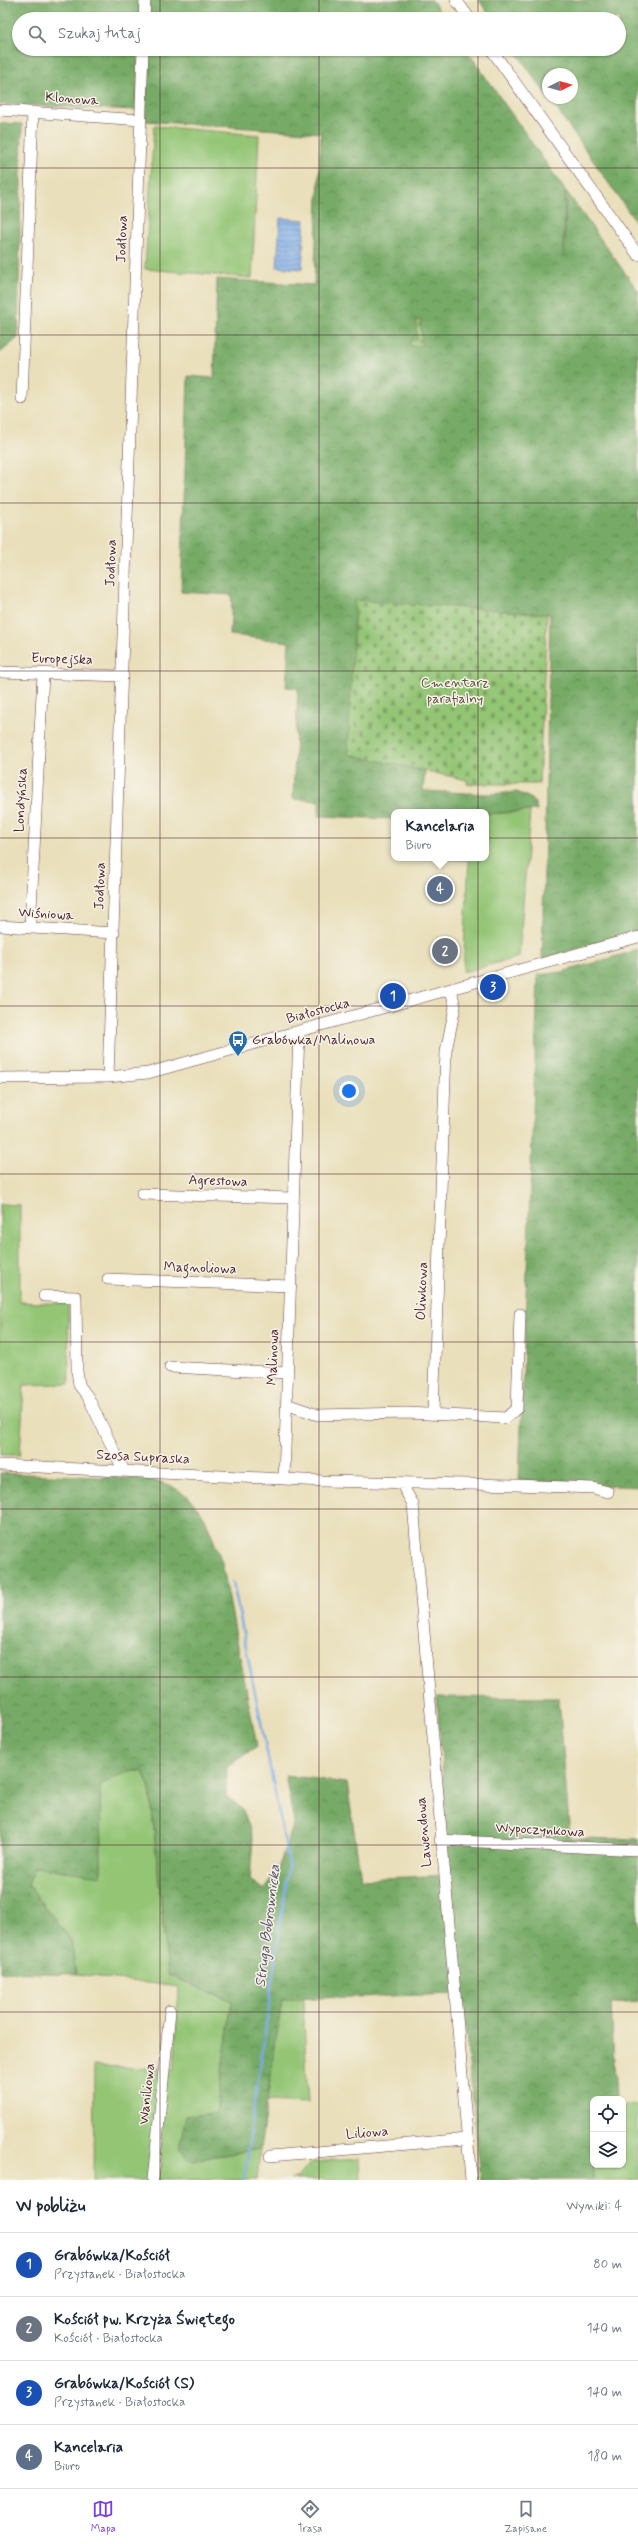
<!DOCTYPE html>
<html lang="pl">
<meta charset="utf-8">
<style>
body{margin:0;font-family:Mynerve,sans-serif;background:#f6f6f7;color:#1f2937}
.controls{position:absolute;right:12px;bottom:12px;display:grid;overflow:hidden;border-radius:8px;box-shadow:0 1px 3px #0004}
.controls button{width:36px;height:36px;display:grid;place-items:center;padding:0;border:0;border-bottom:1px solid #e0e1e3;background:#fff;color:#1f2937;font:20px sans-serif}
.compass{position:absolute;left:542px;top:68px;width:36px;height:36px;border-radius:50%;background:#fff;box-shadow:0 1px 3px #0004;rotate:85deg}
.you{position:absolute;left:349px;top:1091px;width:14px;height:14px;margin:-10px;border:3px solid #fff;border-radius:50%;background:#1a73e8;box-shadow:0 0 0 6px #1a73e833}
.badge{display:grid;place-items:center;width:26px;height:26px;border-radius:50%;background:#7c3aed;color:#fff;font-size:13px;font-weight:700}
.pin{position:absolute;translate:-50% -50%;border:2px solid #fff;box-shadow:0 1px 4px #0006}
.popup{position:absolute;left:391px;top:809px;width:98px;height:52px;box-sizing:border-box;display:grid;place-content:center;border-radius:8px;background:#fff;filter:drop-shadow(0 1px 3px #0005);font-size:13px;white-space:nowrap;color:#747a83}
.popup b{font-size:15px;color:#1f2937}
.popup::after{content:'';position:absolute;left:50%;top:100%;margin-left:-8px;border:8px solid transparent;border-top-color:#fff}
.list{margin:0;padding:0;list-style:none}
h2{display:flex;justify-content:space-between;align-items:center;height:52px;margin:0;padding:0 16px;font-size:17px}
h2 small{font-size:13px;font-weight:400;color:#747a83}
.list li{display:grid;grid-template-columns:26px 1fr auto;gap:12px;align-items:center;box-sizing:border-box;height:64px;padding:0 16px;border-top:1px solid #e0e1e3}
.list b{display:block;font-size:15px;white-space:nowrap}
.list p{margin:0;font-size:13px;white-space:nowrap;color:#747a83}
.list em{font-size:13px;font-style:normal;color:#747a83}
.icon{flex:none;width:22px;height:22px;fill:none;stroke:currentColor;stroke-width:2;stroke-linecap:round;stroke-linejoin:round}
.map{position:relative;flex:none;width:638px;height:2180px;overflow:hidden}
.search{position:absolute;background:#fff;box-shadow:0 1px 3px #0004;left:12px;right:12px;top:12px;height:44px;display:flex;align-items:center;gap:10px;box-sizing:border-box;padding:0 14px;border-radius:22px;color:#747a83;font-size:15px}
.sheet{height:308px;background:#fff}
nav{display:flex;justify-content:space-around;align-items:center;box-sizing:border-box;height:56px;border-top:1px solid #e0e1e3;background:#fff;font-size:11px;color:#747a83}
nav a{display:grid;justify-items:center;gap:2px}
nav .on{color:#7c3aed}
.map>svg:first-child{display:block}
.green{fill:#93c575;stroke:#6e7250}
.forest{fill:url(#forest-crowns);stroke:#606448}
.cemetery{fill:url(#cemetery-stones);stroke:#6e7250}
.water{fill:url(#water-rules);stroke:#646588}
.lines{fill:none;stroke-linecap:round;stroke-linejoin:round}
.stream{stroke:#7dabe6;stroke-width:2.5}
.minor-casing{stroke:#623c40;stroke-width:12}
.minor{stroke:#fff;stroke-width:11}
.grid{fill:none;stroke:#4a1f2b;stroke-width:1;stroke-opacity:0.55}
.labels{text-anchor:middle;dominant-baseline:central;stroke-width:3;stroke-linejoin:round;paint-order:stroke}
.street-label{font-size:14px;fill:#4a1f2b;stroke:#f7f3e8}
.park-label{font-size:14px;fill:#605141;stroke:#f7f3e8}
.poi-label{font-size:14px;fill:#4a1f2b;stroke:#f7f3e8;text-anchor:start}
.water-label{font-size:15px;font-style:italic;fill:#5c506c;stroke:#f7f3e8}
</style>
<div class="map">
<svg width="638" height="2180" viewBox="0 0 638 2180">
<defs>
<pattern id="forest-crowns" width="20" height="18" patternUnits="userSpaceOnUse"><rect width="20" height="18" fill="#76aa66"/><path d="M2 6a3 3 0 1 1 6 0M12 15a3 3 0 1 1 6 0" fill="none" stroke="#638a54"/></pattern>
<pattern id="cemetery-stones" width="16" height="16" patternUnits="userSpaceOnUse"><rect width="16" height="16" fill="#93c575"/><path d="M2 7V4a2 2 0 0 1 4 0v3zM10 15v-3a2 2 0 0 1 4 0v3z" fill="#7a9f60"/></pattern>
<pattern id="water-rules" width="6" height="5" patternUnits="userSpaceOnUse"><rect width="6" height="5" fill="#7dabe6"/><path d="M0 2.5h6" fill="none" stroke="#688bbb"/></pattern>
</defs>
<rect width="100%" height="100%" fill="#f7f3e8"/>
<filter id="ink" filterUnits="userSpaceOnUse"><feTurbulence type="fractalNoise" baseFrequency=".025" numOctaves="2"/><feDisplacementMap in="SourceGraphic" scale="8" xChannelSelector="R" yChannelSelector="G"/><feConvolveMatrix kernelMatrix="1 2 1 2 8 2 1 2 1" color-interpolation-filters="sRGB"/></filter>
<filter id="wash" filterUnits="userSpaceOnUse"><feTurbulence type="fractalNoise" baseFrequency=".012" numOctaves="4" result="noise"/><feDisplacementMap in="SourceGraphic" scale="16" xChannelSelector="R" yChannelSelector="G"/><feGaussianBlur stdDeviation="0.9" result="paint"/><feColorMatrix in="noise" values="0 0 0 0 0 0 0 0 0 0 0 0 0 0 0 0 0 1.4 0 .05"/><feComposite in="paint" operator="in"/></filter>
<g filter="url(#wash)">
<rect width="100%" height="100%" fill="#e9dfba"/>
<path class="green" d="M154 126 259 135 252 278 145 269Z
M530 811 519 957 463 972 469 858H486V814Z
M0 1204 20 1205V1302L68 1304 69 1384 24 1385 20 1455H0Z
M128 1771H143L150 1789 168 1975 232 2001 216 2113 192 2160 260 2149 257 2180H93L94 2066 174 2069 179 1987 76 1974 71 1940 28 1885 35 1867 101 1875 100 1784Z
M282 1999H303L308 2103 267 2101Z
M591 2105H593V2165H623V2105H638V2180H593Z
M360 2159 361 2180H290L297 2179 311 2162Z"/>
<path class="forest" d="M0 0H140L139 19H19V49H138L137 110 0 104Z
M149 0H432L445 19H149Z
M479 0H638V225L549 98H572V74H548V97L514 49H619V19H492Z
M148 49H466L565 190 564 254 566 191 638 291V931L542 959 550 614 355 601 350 720 428 737 423 791 490 794 517 792 530 798 536 804 537 810 486 814V812H394V819L319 816V801L293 799 298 688 286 687 289 642 230 635 232 595 181 592 188 376 214 378 217 279 314 285 321 133 145 121Z
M0 123 22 124 18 338 0 353Z
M422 858H469V860Z
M638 950V1487L519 1481 538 981 537 975 562 972Z
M0 1473 147 1479 170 1485 189 1497 205 1518 222 1562 257 1746 227 1767 226 1795 243 1810 253 1837 250 1880 264 1890 279 1866 294 1823 285 1775 347 1783 361 1879 450 1875 437 1697 559 1698 570 1838 638 1839V2002L611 2004 616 2099H593V2105H591L593 2180H481L462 1994 282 1999 260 2149 191 2160 179 2148 186 2116 216 2113 232 2001 168 1975 150 1789 143 1771H128L100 1785 101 1876 35 1867 28 1885 71 1940 76 1974 0 1972Z"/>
<path class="cemetery" d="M416 320H421L422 345 410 346V341L417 340Z
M355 600 547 614 539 784H467V780L348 754Z"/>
<path class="water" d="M280 218 305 220 302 269 277 267Z"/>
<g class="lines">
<path class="stream" d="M233 1582 289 1863 244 2180"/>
</g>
</g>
<g filter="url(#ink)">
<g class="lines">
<g class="minor-casing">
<path id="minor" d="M456 0 470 19
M144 19 145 0
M491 49 638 255
M0 110 141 120
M22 399 33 112
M0 672 123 676
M0 926 114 933
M30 928 43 674
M108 1077 143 49
M0 1078 108 1077 148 1073 638 937
M142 1194 293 1198
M108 1279 291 1286
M44 1296 76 1297 77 1371 79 1385 88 1397 124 1471
M170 1367 288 1373
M286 1404 318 1415 407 1413 506 1418 517 1408 520 1314
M433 1414 446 1051 455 1007 451 989
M0 1465 323 1481 515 1485 593 1488 608 1492
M284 1479 299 1031
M401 1483 413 1504 471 2180
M440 1840 638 1850
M270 2156 467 2139
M153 2180 170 2011"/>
</g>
<use href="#minor" class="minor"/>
</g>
</g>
<path class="grid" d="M160 0V19M319 0V19M478 0V19M160 49V2180M319 49V2180M478 49V2180M0 168H638M0 335H638M0 503H638M0 671H638M0 838H638M0 1006H638M0 1174H638M0 1342H638M0 1509H638M0 1677H638M0 1845H638M0 2012H638"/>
<defs>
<g id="bus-pin" transform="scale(1)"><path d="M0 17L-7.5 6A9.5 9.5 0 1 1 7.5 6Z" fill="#1f6fb2" stroke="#f7f3e8"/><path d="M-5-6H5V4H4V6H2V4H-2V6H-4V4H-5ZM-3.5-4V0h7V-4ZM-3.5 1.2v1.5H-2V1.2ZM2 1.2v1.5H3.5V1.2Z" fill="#fff"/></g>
</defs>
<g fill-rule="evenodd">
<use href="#bus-pin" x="238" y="1040"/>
</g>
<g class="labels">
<g class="street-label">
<text transform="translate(72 99) rotate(4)">Klonowa</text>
<text transform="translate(122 239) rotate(-88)">Jodłowa</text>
<text transform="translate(111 563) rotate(-88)">Jodłowa</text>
<text transform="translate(62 659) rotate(2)">Europejska</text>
<text transform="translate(21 800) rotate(-87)">Londyńska</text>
<text transform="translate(100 886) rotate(-88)">Jodłowa</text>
<text transform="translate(46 914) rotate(4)">Wiśniowa</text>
<text transform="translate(318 1011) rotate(-15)">Białostocka</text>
<text transform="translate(218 1181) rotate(2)">Agrestowa</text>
<text transform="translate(200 1268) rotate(2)">Magnoliowa</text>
<text transform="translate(422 1291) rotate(-88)">Oliwkowa</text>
<text transform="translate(273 1357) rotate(-88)">Malinowa</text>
<text transform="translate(143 1457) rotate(3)">Szosa Supraska</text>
<text transform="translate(540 1830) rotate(3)">Wypoczynkowa</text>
<text transform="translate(424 1832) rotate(-95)">Lawendowa</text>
<text transform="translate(147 2094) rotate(-84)">Waniliowa</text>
<text transform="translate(367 2133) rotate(-5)">Liliowa</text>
</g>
<g class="park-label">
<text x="455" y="683">Cmentarz<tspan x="455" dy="16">parafialny</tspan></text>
</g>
<g class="poi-label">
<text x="252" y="1040">Grabówka/Malinowa</text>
</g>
<g class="water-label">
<text transform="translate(268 1926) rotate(-83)">Struga Bobrownicka</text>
</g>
</g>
</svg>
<div class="controls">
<button><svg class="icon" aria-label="locate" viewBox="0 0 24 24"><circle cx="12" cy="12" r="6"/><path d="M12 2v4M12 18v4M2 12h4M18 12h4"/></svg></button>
<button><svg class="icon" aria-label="layers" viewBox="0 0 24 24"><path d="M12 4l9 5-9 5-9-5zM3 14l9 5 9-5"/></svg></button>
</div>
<svg class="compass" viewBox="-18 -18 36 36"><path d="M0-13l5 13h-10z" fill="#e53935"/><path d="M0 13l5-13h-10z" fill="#747a83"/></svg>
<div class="you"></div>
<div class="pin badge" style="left:393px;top:996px;background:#1a4fb4">1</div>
<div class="pin badge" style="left:445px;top:951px;background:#6b7280">2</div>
<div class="pin badge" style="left:493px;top:987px;background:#1a4fb4">3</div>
<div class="pin badge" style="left:440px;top:889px;background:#5c6f8a">4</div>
<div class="popup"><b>Kancelaria</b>Biuro</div>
<div class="search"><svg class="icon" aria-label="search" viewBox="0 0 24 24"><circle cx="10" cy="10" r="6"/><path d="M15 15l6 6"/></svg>Szukaj tutaj</div>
</div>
<section class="sheet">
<h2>W pobliżu<small>Wyniki: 4</small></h2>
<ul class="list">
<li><span class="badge" style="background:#1a4fb4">1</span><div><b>Grabówka/Kościół</b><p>Przystanek · Białostocka</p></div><em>80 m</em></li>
<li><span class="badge" style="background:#6b7280">2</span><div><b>Kościół pw. Krzyża Świętego</b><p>Kościół · Białostocka</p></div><em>140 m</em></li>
<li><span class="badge" style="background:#1a4fb4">3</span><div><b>Grabówka/Kościół (S)</b><p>Przystanek · Białostocka</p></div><em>140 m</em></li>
<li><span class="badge" style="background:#5c6f8a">4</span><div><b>Kancelaria</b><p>Biuro</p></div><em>180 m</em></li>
</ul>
</section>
<nav>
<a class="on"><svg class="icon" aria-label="map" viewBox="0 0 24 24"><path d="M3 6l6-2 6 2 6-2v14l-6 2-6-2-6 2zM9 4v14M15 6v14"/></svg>Mapa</a>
<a><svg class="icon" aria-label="directions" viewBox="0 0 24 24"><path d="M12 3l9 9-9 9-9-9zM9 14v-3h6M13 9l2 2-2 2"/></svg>Trasa</a>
<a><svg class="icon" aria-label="saved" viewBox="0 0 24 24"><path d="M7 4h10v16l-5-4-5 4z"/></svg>Zapisane</a>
</nav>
